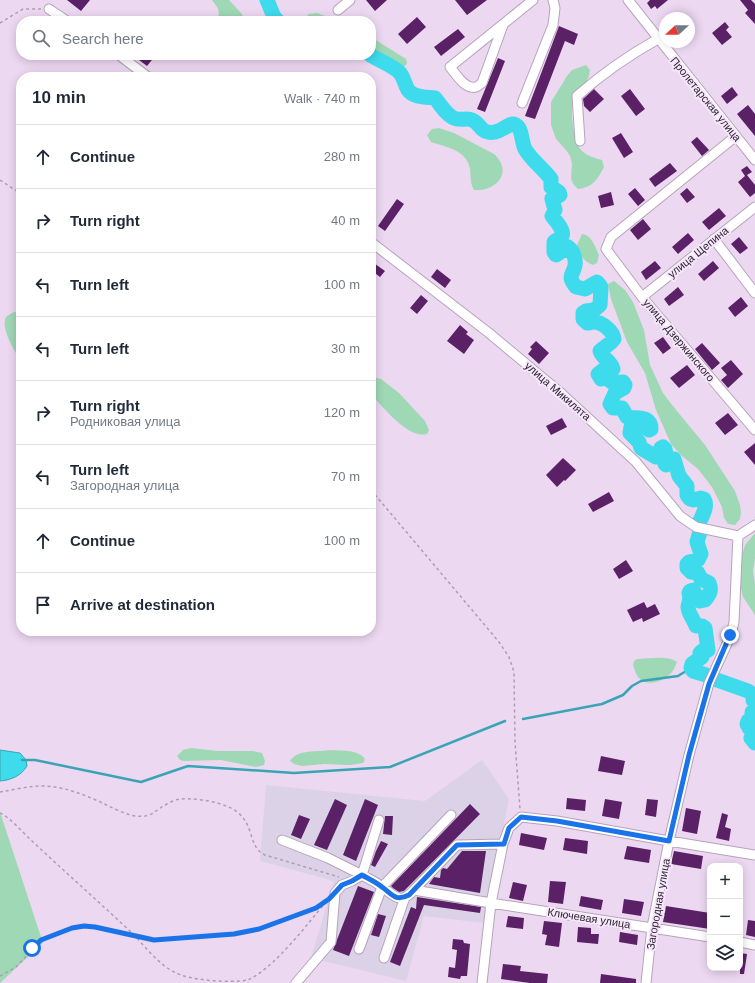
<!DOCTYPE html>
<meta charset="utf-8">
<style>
body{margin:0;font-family:Helvetica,sans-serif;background:#f6f6f7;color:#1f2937}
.controls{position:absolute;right:12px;bottom:12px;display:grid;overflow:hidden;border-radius:8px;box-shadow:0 2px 10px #0003}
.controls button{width:36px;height:36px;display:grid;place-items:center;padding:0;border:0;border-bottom:1px solid #e0e1e3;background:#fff;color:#1f2937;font:20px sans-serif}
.compass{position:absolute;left:659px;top:12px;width:36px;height:36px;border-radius:50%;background:#fff;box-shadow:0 2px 10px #0003;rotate:249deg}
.stop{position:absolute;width:12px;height:12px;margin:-9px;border:3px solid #1a73e8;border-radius:50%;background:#fff}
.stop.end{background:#1a73e8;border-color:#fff;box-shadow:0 1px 4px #0008}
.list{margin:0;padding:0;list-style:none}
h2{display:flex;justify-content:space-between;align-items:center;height:52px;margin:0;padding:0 16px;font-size:17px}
h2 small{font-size:13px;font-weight:400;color:#747a83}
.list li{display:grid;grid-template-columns:26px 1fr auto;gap:12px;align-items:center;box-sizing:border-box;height:64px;padding:0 16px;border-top:1px solid #e0e1e3}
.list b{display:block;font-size:15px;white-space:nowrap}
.list p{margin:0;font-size:13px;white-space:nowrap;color:#747a83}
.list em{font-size:13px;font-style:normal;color:#747a83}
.icon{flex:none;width:22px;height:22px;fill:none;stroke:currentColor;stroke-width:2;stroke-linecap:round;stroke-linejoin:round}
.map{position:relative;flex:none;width:755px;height:983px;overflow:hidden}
.search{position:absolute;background:#fff;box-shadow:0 2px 10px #0003;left:16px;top:16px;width:360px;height:44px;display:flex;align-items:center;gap:10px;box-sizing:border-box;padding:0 14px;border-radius:16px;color:#747a83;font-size:15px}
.panel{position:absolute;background:#fff;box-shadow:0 2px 10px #0003;left:16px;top:72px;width:360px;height:564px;border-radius:16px}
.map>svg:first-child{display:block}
.industrial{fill:#dbd2e7}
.green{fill:#9fd8b5}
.water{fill:#3edbed;stroke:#39a5b4}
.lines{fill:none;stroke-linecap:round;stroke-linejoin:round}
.stream{stroke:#39a5b4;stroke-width:2.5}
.river{stroke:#3edbed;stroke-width:15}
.building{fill:#5a2167}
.minor-casing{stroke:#b6a3bb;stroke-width:11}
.path{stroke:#ae9db2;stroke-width:1.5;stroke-dasharray:3 3;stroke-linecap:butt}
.minor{stroke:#fff;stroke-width:9}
.route{stroke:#1a73e8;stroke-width:5}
.labels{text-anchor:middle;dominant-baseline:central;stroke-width:4;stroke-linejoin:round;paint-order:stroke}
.street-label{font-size:11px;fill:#2e2630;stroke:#f7e7fc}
</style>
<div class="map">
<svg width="755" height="983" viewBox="0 0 755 983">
<rect width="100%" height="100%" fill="#edd8f2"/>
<path class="industrial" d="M482 760 509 799 484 923 424 916 406 981 311 958 334 881 260 861 266 785 425 801Z"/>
<path class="green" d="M212 0H229L242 14 244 21H217C221 10 218 8 212 0Z
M317 13 339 21H308L306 17 309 14Z
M371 37 406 59 407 63 405 66 402 68 394 65 389 58 371 48Z
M586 65 590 70C589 83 580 89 574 100 569 109 574 144 582 151 587 156 595 158 602 160L604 167C598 179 592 188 578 189L573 184 571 178 572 164 570 156 566 150 556 139 551 125V102L567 76 572 70Z
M439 128 454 133 494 154C514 172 496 192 474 190 470 183 471 177 470 169 467 150 446 147 431 142L427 135 432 129Z
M582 234C592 235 595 247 599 255L597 263 593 265C583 261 580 255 577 245Z
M614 281 625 290 633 302 644 330 650 365 663 393 672 405 705 445 735 491 740 505 741 512 740 519 735 525 728 524 724 518 722 507 712 487 698 469 682 456 671 444 656 410 645 373 627 342 611 299 608 284Z
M14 312 21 313V361C15 352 0 328 6 317 8 315 11 314 14 312Z
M373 377 381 379 399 393 425 421 429 430 427 434C409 439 386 410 375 399L371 396V378Z
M755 533V558L753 570 755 585V615L743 597 741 589V559L745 545Z
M637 659C649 659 667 655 677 662 675 666 674 671 671 673 664 681 649 687 640 679 636 676 635 670 633 665L634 661Z
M191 748 218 751H253L262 753 265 761 264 765 256 767 221 760 184 761 180 760 177 756 183 750Z
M331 750C341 751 358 749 365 759L363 763 350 765 324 764 302 766 294 764 290 761C297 749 318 752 331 750Z
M0 812 43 943 0 983Z"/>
<path class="water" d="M0 750 20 753 26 760 27 766C21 776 11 780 0 781Z"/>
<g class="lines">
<path class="stream" d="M523 719 602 704 623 695 632 686 641 681 678 676 691 668
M22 760H35L141 782 188 766 294 773 390 767 505 721"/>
<path class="river" d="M267 0 274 17 278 21
M370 55C378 60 394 66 400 73 404 78 405 85 408 90 414 98 426 97 435 98 440 104 448 118 457 119 462 120 468 118 472 120 481 123 480 135 495 132 501 131 510 123 514 124 523 127 521 142 525 149 532 161 543 168 551 179V187L559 192 560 195 552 199 555 210 552 216C555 220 565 231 562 236 561 238 556 240 554 242V252L556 255 568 247C574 251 577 262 574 269 573 272 571 274 571 278 571 281 574 284 576 287L585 289 597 282 601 287 600 305 594 310 586 311 583 313V319L587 323C588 323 593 322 594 322 602 322 613 331 614 339 610 345 605 346 600 351 602 358 611 361 613 369L608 371 603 370 598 374 601 379 606 378 613 383 623 382 625 385 624 388 615 393 610 404 613 408H622L627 417C637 419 651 415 651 429L649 430 643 426 631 427 630 433 639 442 641 448 656 457H658L660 454 661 448 663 447 665 449 666 455 665 464 666 465 672 459H674L679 476 687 486V495L690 499 693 500 701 498 704 499C708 506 703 514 700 521
M700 532 697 542 701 554 698 560 689 562 687 564V568L691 572 698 573 701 579 709 583C712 590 710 594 705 600L700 601 693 590 690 591 689 593C691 599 689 601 688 607 688 613 694 620 696 626H702L705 628 708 650 706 651H702L700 653 702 657 692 664 691 668 693 671 706 675
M717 680 748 691 753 695V700L755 701
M755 712H752V719L748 721 747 724 749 728 751 729 755 728
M755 736H752L751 738 755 743"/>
</g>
<path class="building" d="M67 0H90L81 11Z
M366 0H387L375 11Z
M455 0H487L467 15Z
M650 0H668L657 9 655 6 651 9 647 3Z
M740 0H751L755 4V24L745 13 748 10Z
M417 17 426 27 407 44 398 34Z
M725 22 729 27 726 30 732 37 722 45 712 33Z
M559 26 578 34 574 45 565 41 535 119 525 116Z
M458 29 465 37 441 56 434 47Z
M142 55H156L147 66 139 60Z
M498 58 505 61 485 112 477 109Z
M732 87 738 95 727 104 721 96Z
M594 89 604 99 590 112 584 106 583 99Z
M630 89 645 109 636 116 621 96Z
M748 105 755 114V136L737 114Z
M621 133 633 152 624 158 612 138Z
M697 137 709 150 702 156 691 142Z
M670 163 677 171 655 187 649 179Z
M747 166 752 172 747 175 755 185V193L750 197 738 182 745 176 741 170Z
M635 188 645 200 638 206 628 194Z
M687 188 695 197 687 203 680 194Z
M611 192 614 205 601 208 598 196Z
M397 199 404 204 385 231 378 226Z
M719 208 726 216 709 230 702 222Z
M643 219 651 229 638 240 630 230Z
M688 233 694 240 678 254 672 247Z
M739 237 748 248 740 254 731 244Z
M371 261 385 271 380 277 371 270Z
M655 261 661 268 646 280 641 272Z
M713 261 719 268 704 281 698 274Z
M437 269 451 280 445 288 431 277Z
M678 287 684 295 669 306 664 299Z
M421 295 428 301 417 314 410 308Z
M741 297 748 306 735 317 728 308Z
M460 325 468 332 466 334 474 340 464 354 447 341Z
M663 337 671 348 663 354 654 343Z
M536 341 549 353 539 364 528 354 532 349 530 347Z
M702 343 720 363 712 370 695 349Z
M731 360 743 374 728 388 721 380 727 375 721 368Z
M687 365 695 375 679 388 670 378Z
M728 413 738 425 725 435 715 423Z
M562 418 567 427 551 435 546 426Z
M755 443V465L744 452Z
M563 458 576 470 565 481 564 480 557 487 546 475Z
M609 492 614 501 593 512 588 504Z
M626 560 633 571 619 579 613 569Z
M644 602 647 608 655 604 660 614 643 622 642 618 633 622 627 610Z
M601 756 625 761 622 775 598 771Z
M567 798 586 800 585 811 566 809Z
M335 799 347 805 327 850 314 845Z
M365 799 378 805 356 861 343 855Z
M605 799 622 802 619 819 602 816Z
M647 799 658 800 656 817 645 815Z
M470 804 480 814 404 891 399 892 393 888 391 886Z
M686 808 701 811 697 834 682 831Z
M722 813 728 815 725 827 731 829 729 841 716 838Z
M299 815 310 819 301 839 291 835Z
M385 816H393L392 835 383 834Z
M521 833 547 838 544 850 519 845Z
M565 838 588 841 587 854 563 850Z
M381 841 388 844 375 867 371 865 376 851Z
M627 846 651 850 649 863 624 859Z
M462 851H486L480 893 429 884 434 877 440 878 441 870 443 868 447 869Z
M674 851 703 856 701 869 671 864Z
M550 881 566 882 563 904 548 902Z
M513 882 527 885 523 901 509 898Z
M358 886 374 892 349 956 333 950Z
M581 896 603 900 601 910 579 906Z
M417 897 481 907 480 913 424 905 400 966 390 962 411 907 416 909Z
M624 899 644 902 641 916 622 913Z
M666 906 710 913V929L663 922Z
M378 914 386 916 379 937 371 935Z
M508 916 524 918 523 929 506 927Z
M748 920 755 921V937L746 935Z
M544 921 562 923 559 947 545 945 547 935 542 934Z
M578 927 591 928V934H599L598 944 577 942Z
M620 932 638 935 637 945 619 942Z
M453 939 463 940 464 943 470 944 467 976H461L460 979 448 977 449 967 455 968 457 950 452 949Z
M740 953 747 954 744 974H740Z
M503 964 521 966 520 971 548 974 547 983H530L501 979Z
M601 974 636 979V983H600Z"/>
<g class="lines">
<g class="minor-casing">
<path id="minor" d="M628 0 755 160
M49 9 67 21
M338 10 350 0
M503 25 482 83C480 84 479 86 476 87 465 90 456 74 450 67L533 0
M119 55 148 77
M522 103 553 25 555 8 553 0
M736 136 611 237 606 249 642 297 755 430
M580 141 577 96C602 74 629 55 658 39
M714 239 755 293
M371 242 489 333 562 394 636 462 680 516 696 527 738 536
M642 297 755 207
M738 536 755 525
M282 840 328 858 362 875 379 820
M414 890 457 845 503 844
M740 942 755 945
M359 949 382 887 451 815
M384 958 405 897
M296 983 331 942 335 893 342 885 352 881 362 875C369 879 376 882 382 887 394 895 400 906 414 890L491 903 503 844 509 828 521 817 557 821 669 841 755 855
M482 983 491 903 710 937
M646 983 652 927 669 841 689 755 709 683 731 635 734 622 738 536"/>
</g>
<path class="path" d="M0 23 23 9H41
M0 180 21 194
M371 490 499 642 509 657 514 672 515 742 520 809
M0 792C13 790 28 786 42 786 61 786 80 793 98 801 107 805 127 816 137 816 152 818 155 810 167 804 171 802 176 799 181 799 193 798 215 801 226 806 258 818 245 846 265 855L339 877
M0 813C11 818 22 832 32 841 65 872 99 902 132 933 145 946 157 963 174 972 190 981 232 983 248 980 274 968 306 926 325 903
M0 976 16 967 41 940 72 928 95 927 154 940 234 933 259 929 316 908 326 901"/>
<use href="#minor" class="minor"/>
</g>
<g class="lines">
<path class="route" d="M32 948 41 940 72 928 84 926 95 927 154 940 234 934 259 929 316 908 329 899 342 885 352 881 362 875C369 879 376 882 382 887 392 894 395 902 409 895L457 845 504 844 509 828 521 817 557 821 669 841 689 755 709 684 730 635"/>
</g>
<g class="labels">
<g class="street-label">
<text transform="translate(706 99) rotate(51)">Пролетарская улица</text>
<text transform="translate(698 252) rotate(-39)">улица Щепина</text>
<text transform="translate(679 340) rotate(50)">улица Дзержинского</text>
<text transform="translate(558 391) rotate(41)">улица Микилята</text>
<text transform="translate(658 904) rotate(-80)">Загородная улица</text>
<text transform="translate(589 918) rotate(9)">Ключевая улица</text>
</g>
</g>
</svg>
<div class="controls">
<button>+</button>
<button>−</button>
<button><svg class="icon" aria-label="layers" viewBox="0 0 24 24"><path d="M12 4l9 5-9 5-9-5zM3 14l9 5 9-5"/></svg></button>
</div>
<svg class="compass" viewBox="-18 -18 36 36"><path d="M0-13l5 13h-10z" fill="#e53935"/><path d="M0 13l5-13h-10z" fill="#747a83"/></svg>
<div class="stop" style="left:32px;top:948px"></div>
<div class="stop end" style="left:730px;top:635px"></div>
<div class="search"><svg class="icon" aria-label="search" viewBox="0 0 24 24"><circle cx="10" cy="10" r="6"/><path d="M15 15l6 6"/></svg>Search here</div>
<section class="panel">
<h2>10 min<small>Walk · 740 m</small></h2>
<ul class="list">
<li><svg class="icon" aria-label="ahead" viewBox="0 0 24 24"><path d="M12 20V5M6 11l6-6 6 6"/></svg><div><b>Continue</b></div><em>280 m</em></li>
<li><svg class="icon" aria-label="right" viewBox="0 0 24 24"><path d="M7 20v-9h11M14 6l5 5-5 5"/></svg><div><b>Turn right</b></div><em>40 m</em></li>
<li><svg class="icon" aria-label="left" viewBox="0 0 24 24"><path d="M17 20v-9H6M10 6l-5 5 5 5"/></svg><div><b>Turn left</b></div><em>100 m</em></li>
<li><svg class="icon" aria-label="left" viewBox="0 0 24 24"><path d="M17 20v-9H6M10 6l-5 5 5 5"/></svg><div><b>Turn left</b></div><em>30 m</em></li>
<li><svg class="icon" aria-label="right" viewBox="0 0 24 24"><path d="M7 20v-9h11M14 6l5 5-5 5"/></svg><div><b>Turn right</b><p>Родниковая улица</p></div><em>120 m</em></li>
<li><svg class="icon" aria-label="left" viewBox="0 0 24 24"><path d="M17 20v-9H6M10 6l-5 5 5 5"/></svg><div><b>Turn left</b><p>Загородная улица</p></div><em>70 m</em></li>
<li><svg class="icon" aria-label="ahead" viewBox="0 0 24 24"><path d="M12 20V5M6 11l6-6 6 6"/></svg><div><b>Continue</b></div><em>100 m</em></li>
<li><svg class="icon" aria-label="arrive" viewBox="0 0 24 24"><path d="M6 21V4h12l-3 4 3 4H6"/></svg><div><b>Arrive at destination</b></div></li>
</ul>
</section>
</div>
